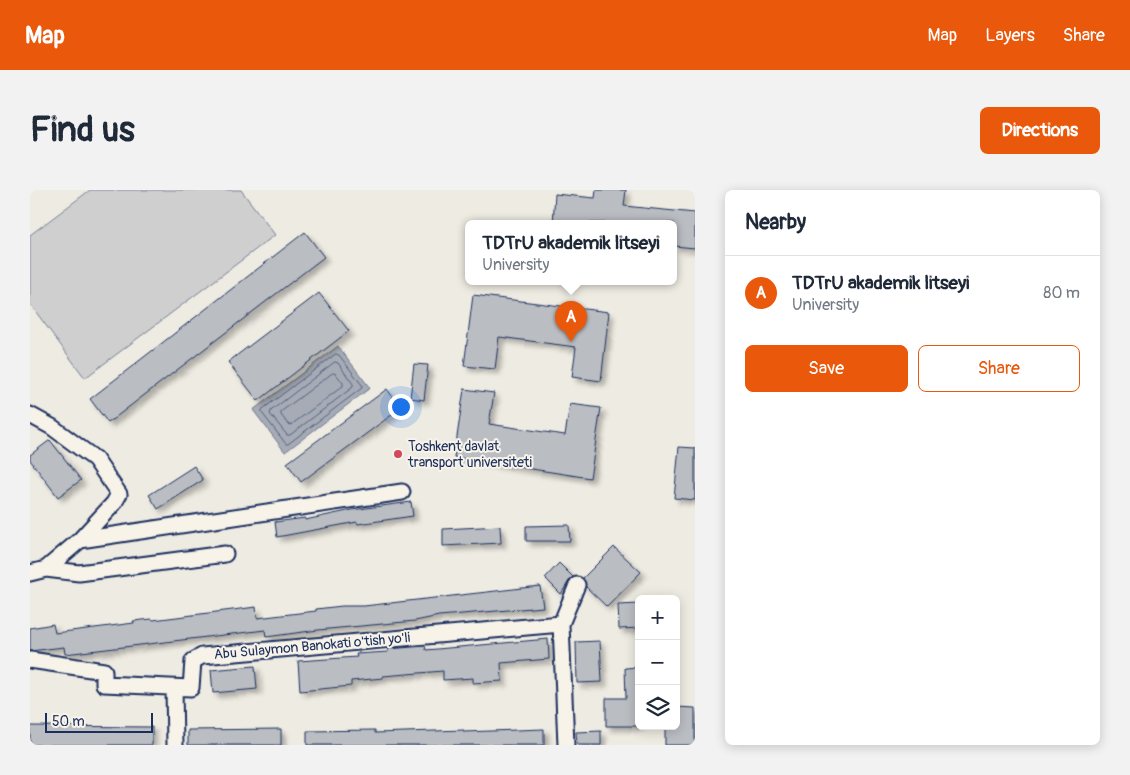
<!DOCTYPE html>
<meta charset="utf-8">
<style>
body{margin:0;font-family:Pangolin,sans-serif;background:#f2f2f3;color:#1f2937}
.controls{position:absolute;right:15px;bottom:15px;display:grid;overflow:hidden;border-radius:8px;box-shadow:0 2px 12px #0003}
.controls button{width:45px;height:45px;display:grid;place-items:center;padding:0;border:0;border-bottom:1px solid #e0e1e3;background:#fff;color:#1f2937;font:25px sans-serif}
.scale{position:absolute;left:15px;bottom:12px;width:108px;box-sizing:border-box;padding-left:5px;border:2px solid #1b2f5e;border-top:0;font-size:14px;line-height:18px;white-space:nowrap;color:#1b2f5e;-webkit-text-stroke:4px #f7f3e8;paint-order:stroke}
.you{position:absolute;left:370px;top:216px;width:18px;height:18px;margin:-12px;border:4px solid #fff;border-radius:50%;background:#1a73e8;box-shadow:0 0 0 8px #1a73e833}
.badge{display:grid;place-items:center;width:32px;height:32px;border-radius:50%;background:#ea580c;color:#fff;font-size:16px;font-weight:700}
.pin{position:absolute;translate:-50% -41px;filter:drop-shadow(0 1px 2px #0008)}
.pin::after{content:'';position:absolute;top:26px;width:18px;height:15px;background:inherit;clip-path:polygon(0 0,100% 0,50% 100%)}
.popup{position:absolute;left:435px;top:30px;width:212px;height:65px;box-sizing:border-box;display:grid;place-content:center;border-radius:8px;background:#fff;filter:drop-shadow(0 1px 4px #0005);font-size:16px;white-space:nowrap;color:#747a83}
.popup b{font-size:19px;color:#1f2937}
.popup::after{content:'';position:absolute;left:50%;top:100%;margin-left:-10px;border:10px solid transparent;border-top-color:#fff}
.list{margin:0;padding:0;list-style:none}
h2{display:flex;justify-content:space-between;align-items:center;height:65px;margin:0;padding:0 20px;font-size:21px}
h2 small{font-size:16px;font-weight:400;color:#747a83}
.list li{display:grid;grid-template-columns:32px 1fr auto;gap:15px;align-items:center;box-sizing:border-box;height:75px;padding:0 20px;border-top:1px solid #e0e1e3}
.list b{display:block;font-size:19px;white-space:nowrap}
.list p{margin:0;font-size:16px;white-space:nowrap;color:#747a83}
.list em{font-size:16px;font-style:normal;color:#747a83}
.actions{display:flex;gap:10px;padding:15px 20px}
.actions a{flex:1;padding:11px 0;border:1px solid #ea580c;border-radius:8px;text-align:center;font-size:18px;color:#ea580c}
.actions .main{background:#ea580c;color:#fff}
.icon{flex:none;width:28px;height:28px;fill:none;stroke:currentColor;stroke-width:2;stroke-linecap:round;stroke-linejoin:round}
.map{position:relative;flex:none;width:665px;height:555px;overflow:hidden;border-radius:8px}
header{display:flex;align-items:center;gap:30px;box-sizing:border-box;height:70px;padding:0 25px;background:#ea580c;color:#fff}
header strong{font-size:24px}
nav{display:flex;gap:28px;margin-inline-start:auto;font-size:18px}
.intro{display:flex;align-items:center;justify-content:space-between;box-sizing:border-box;height:120px;padding:0 30px}
h1{margin:0;font-size:35px}
.button{padding:12px 22px;border-radius:8px;background:#ea580c;color:#fff;font-size:18px;font-weight:700}
main{display:flex;gap:30px;padding:0 30px}
aside{flex:1;background:#fff;border-radius:8px;box-shadow:0 2px 12px #0003}
.map>svg:first-child{display:block}
.green{fill:#cfcfcf;stroke:#757f96}
.water{fill:#a6abb5;stroke:#6e7992}
.lines{fill:none;stroke-linecap:round;stroke-linejoin:round}
.shore{stroke:#536181;stroke-width:1}
.building{fill:#babdc2;stroke:#1b2f5e;filter:url(#shadow)}
.street-casing{stroke:#1b2f5e;stroke-width:19}
.street{stroke:#f7f3e8;stroke-width:15}
.poi-dot{fill:#d1495b;stroke:#f7f3e8;stroke-width:2}
.labels{text-anchor:middle;dominant-baseline:central;stroke-width:4;stroke-linejoin:round;paint-order:stroke}
.poi-label{font-size:14px;fill:#1b2f5e;stroke:#f7f3e8;text-anchor:start}
.street-label{font-size:14px;fill:#1b2f5e;stroke:#f7f3e8}
</style>
<header>
<strong>Map</strong>
<nav><a>Map</a><a>Layers</a><a>Share</a></nav>
</header>
<div class="intro"><h1>Find us</h1><a class="button">Directions</a></div>
<main>
<div class="map">
<svg width="665" height="555" viewBox="0 0 665 555">
<defs>
<filter id="shadow"><feDropShadow dx="4.5" dy="4.5" stdDeviation="2.5" flood-color="#0004"/></filter>
</defs>
<rect width="100%" height="100%" fill="#eeebe2"/>
<filter id="ink" filterUnits="userSpaceOnUse"><feTurbulence type="fractalNoise" baseFrequency=".02" numOctaves="2"/><feDisplacementMap in="SourceGraphic" scale="10" xChannelSelector="R" yChannelSelector="G"/><feConvolveMatrix kernelMatrix="1 2 1 2 8 2 1 2 1" color-interpolation-filters="sRGB"/></filter>
<g filter="url(#ink)">
<path class="green" d="M60 0H211L245 45 55 188 0 114V45Z"/>
<path class="water" d="M308 156 340 198 255 262 223 220Z"/>
<g class="lines">
<path class="shore" d="M306 164 309 165 332 195V198L258 254H256L232 223V220Z
M305 172 308 173 323 194V197L260 245H257L240 224 241 221Z
M303 183 306 184 313 193V196L261 235 258 234 251 225V222Z"/>
</g>
<path class="building" d="M566 0H596L594 16 665 23V58L644 56V33H523L525 4 565 8Z
M275 42 294 67 78 233 60 209Z
M289 103 319 141 228 211 198 172Z
M443 105 579 122 571 191 542 187 546 157 469 147 465 179 434 176Z
M384 174 398 175 394 210 380 208Z
M357 199 371 218 271 292 257 273Z
M434 199 464 203 459 234 535 245 540 214 571 218 560 288 424 267Z
M20 250 51 290 28 307 0 270V265Z
M649 257 665 258V310L644 308Z
M164 276 173 290 128 319 119 305Z
M381 312 383 326 328 334 327 332 247 347 245 332 275 328V330L322 320Z
M539 335 540 351H496V336Z
M470 336 471 353 413 356V339Z
M584 357 611 382 577 417 556 397 553 388Z
M529 373 543 387 539 391 531 404 515 388Z
M510 396 513 417 409 426 385 431 288 440 236 447 235 440 35 464 34 457 0 461V438L23 434 25 443 104 433 103 431 122 429 123 430 226 417 227 428 286 421V419L312 416H334Z
M609 414V438L589 439 588 415Z
M518 449 519 469 471 473 472 491 443 493V488L413 490V481L353 486V488L321 491V496L270 501 268 471 327 467 326 464 358 462V459L395 456 396 460Z
M570 451 572 492 547 493 546 452Z
M225 476 227 499 183 503 181 480Z
M609 477 608 536H576V508H596L595 478Z
M646 517 665 518V555H635V536H646Z
M0 536 122 537V555H0Z
M251 539V555H158V540Z
M514 539V555H277V541L345 540V543L434 540V542Z
M571 541V555H547L546 542Z"/>
<g class="lines">
<g class="street-casing">
<path id="street" d="M0 225 22 237 65 269 89 304 84 313 50 350
M16 379 49 383 195 364
M0 383 16 379 50 350 372 302
M531 434 536 555
M0 470 74 481V494L161 498 163 471 172 466 531 434 547 395
M144 498 145 555"/>
</g>
<use href="#street" class="street"/>
</g>
</g>
<circle class="poi-dot" cx="368" cy="264" r="5"/>
<g class="labels">
<g class="poi-label">
<text x="378" y="256">Toshkent davlat<tspan x="378" dy="16">transport universiteti</tspan></text>
</g>
<g class="street-label">
<text transform="translate(282 456) rotate(-5)">Abu Sulaymon Banokati o'tish yo'li</text>
</g>
</g>
</svg>
<div class="controls">
<button>+</button>
<button>−</button>
<button><svg class="icon" aria-label="layers" viewBox="0 0 24 24"><path d="M12 4l9 5-9 5-9-5zM3 14l9 5 9-5"/></svg></button>
</div>
<div class="scale">50 m</div>
<div class="you"></div>
<div class="pin badge" style="left:541px;top:152px">A</div>
<div class="popup"><b>TDTrU akademik litseyi</b>University</div>
</div>
<aside>
<h2>Nearby<small></small></h2>
<ul class="list">
<li><span class="badge">A</span><div><b>TDTrU akademik litseyi</b><p>University</p></div><em>80 m</em></li>
</ul>
<div class="actions"><a class="main">Save</a><a>Share</a></div>
</aside>
</main>
